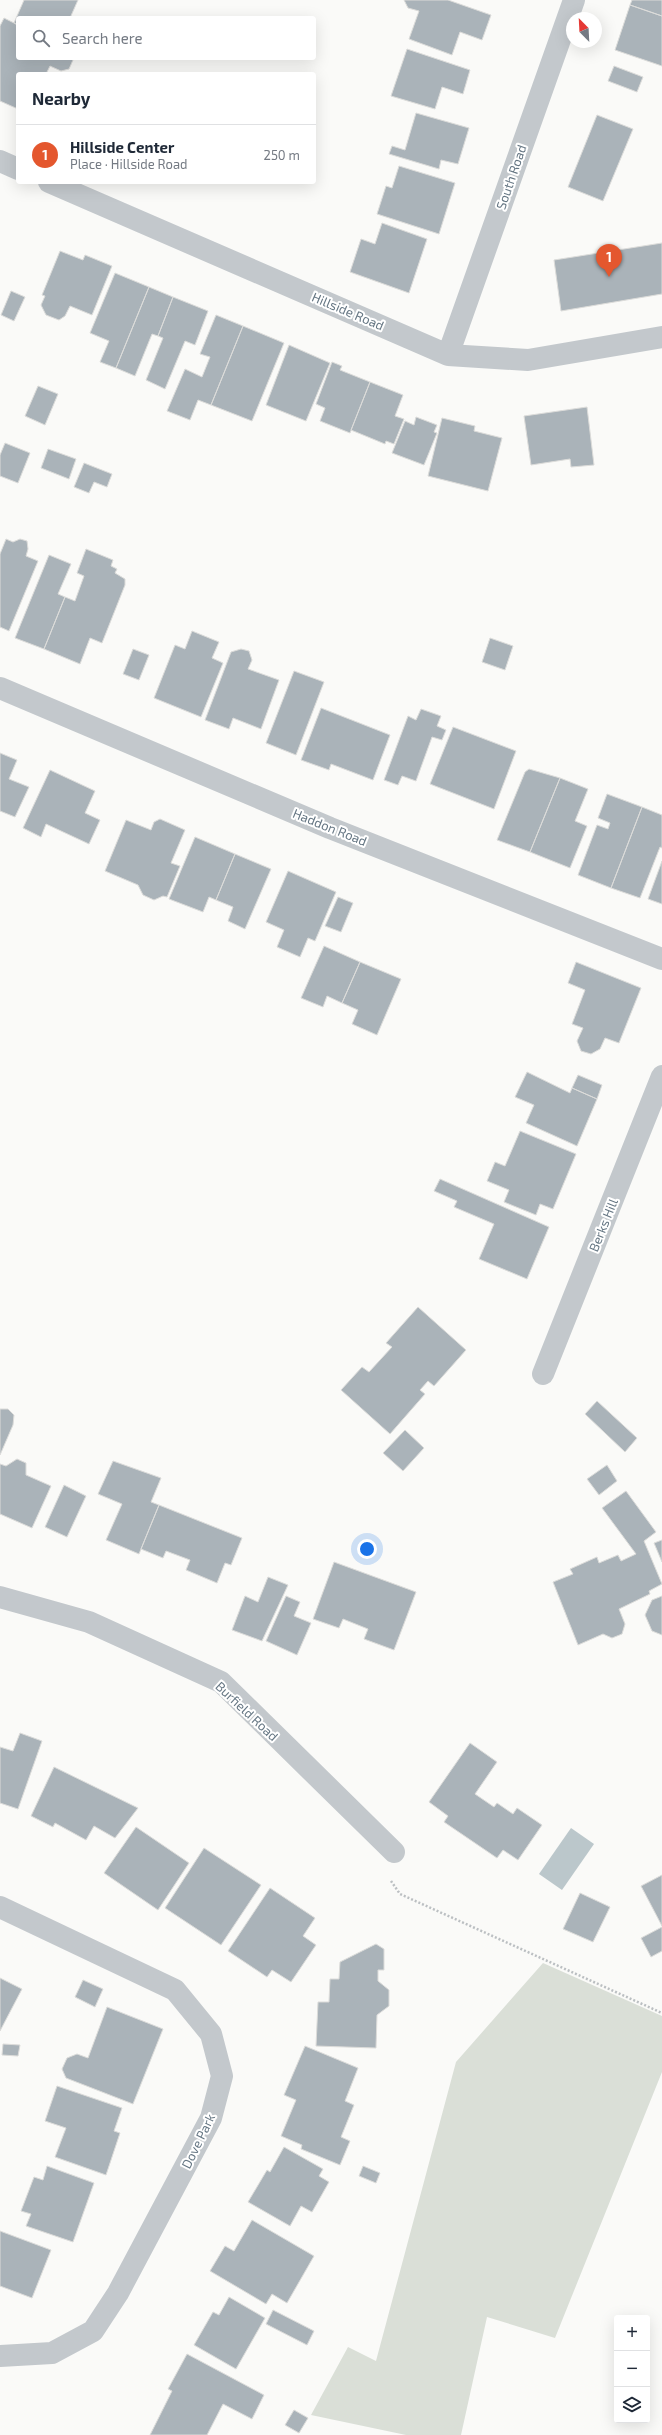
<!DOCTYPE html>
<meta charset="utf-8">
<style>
body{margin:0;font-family:"Exo 2",sans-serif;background:#f2f2f3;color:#1f2937}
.controls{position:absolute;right:12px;bottom:12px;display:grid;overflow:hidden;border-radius:4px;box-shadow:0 4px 16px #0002}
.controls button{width:36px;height:36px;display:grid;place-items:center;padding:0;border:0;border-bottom:1px solid #e0e1e3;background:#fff;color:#1f2937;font:20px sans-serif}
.compass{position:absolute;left:566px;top:12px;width:36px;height:36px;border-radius:50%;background:#fff;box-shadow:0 4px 16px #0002;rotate:336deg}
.you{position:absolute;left:367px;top:1549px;width:14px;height:14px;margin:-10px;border:3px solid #fff;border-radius:50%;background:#1a73e8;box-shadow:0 0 0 6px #1a73e833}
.badge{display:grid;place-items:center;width:26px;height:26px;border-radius:50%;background:#e4572e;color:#fff;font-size:13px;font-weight:700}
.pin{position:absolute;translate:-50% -33px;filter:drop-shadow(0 1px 2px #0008)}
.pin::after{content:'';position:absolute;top:21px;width:14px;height:12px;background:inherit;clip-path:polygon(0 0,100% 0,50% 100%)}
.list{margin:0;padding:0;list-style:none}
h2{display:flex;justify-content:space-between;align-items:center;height:52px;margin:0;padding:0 16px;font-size:17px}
h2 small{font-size:13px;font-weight:400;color:#747a83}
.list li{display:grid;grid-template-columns:26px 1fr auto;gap:12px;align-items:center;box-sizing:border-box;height:60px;padding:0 16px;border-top:1px solid #e0e1e3}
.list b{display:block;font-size:15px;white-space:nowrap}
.list p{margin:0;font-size:13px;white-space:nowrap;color:#747a83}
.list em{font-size:13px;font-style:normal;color:#747a83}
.icon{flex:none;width:22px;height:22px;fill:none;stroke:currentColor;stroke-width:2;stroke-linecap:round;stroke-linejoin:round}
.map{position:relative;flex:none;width:662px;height:2435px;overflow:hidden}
.search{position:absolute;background:#fff;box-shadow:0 4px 16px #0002;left:16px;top:16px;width:300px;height:44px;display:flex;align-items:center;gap:10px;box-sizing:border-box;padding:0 14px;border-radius:4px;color:#747a83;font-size:15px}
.panel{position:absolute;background:#fff;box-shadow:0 4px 16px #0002;left:16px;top:72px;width:300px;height:112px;border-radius:4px}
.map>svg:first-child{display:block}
.green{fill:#dadfd7}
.water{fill:#bbc7cb}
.building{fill:#aab3b9;stroke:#dcdcda}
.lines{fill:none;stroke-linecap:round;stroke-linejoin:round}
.path{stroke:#bbbfc2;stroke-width:2.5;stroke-dasharray:2 2;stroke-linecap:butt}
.minor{stroke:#c3c8cc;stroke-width:22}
.labels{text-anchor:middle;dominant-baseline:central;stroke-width:4;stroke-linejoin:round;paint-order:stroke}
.street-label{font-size:13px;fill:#657683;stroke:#fff}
</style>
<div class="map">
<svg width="662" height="2435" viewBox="0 0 662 2435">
<rect width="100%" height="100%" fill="#fafaf8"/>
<path class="green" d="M543 1963 662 2016V2072L555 2338 487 2317 461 2435H406L311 2415 348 2347 376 2361 456 2062Z"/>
<path class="water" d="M571 1828 594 1844 562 1890 539 1874Z"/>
<path class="building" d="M24 0H78L70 18H18V25L14 23Z
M404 0H448L491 15 482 40 460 32 452 55 409 39 419 11 408 8Z
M632 0H662V16L630 5Z
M630 5 662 16V66L615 50Z
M4 18 18 25V58H72L73 60 69 69 61 71 50 66 46 74H18V109L0 101V26Z
M407 49 470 70 463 94 442 87 435 109 391 96Z
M614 66 643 77 637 92 608 81Z
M416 113 469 128 458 164 441 160 439 169 389 154 392 146 405 150Z
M597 115 633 129 603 201 568 187Z
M399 166 455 183 439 234 377 214 386 186 392 188Z
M382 223 427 239 409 293 350 272 361 239 375 244Z
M662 243V294L561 311 554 260Z
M60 251 83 260 85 255 112 266 92 315 70 306 65 316 59 320 46 315 41 305 45 296 42 295Z
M115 273 149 287 116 368 100 362 109 341 90 333Z
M149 287 173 297 158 336 152 334 135 376 116 368Z
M11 291 25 297 14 321 1 315Z
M173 297 208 311 195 345 185 341 165 389 146 380 163 338 158 336Z
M216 315 243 326 211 405 198 400 190 420 167 411 185 369 202 377 210 357 200 354Z
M243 326 284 343 252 421 211 405Z
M289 345 330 363 306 421 266 405Z
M332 362 342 366 340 370 370 382 350 433 320 421 325 408 316 404Z
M370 382 403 395 395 416 404 419 394 444 386 441 385 444 351 430Z
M38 386 58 394 45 425 25 416Z
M587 407 594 465 571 467 570 459 531 465 524 416Z
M416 417 437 425 434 432 437 433 424 465 392 453 405 421 414 425Z
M442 418 475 426 474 431 502 438 488 491 428 476Z
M5 443 30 453 18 483 0 476V455Z
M48 449 76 459 69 479 41 468Z
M84 463 112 474 107 487 94 482 89 493 74 487Z
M6 539 13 542 20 539 27 541 28 549 26 556 38 561 9 631 0 627V554Z
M86 549 113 560 111 566 117 569 115 573 125 579V585L102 643 90 638 80 664 44 649 65 597 75 601 84 576 77 573Z
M49 555 71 564 58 594 65 597 44 649 15 638Z
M192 631 219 642 212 658 223 663 201 717 154 698 175 645 185 649Z
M490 638 513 646 505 670 482 662Z
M133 649 149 655 139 680 123 674Z
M241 649 249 651 252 660 248 669 279 680 261 729 233 718 229 729 205 720 231 652Z
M294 671 324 682 296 755 266 743Z
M321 708 390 735 373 780 331 764 329 770 301 760Z
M421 709 441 716 437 726 446 730 442 740 432 737 416 781 402 776 398 785 384 780 408 716 416 720Z
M453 727 516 751 494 809 430 784Z
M0 753 17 760 9 779 29 787 15 817 0 811Z
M529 769 560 778 530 852 497 840 525 772Z
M50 770 95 791 85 813 100 820 89 844 46 824 41 837 23 828Z
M560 778 588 789 575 821 587 826 570 868 530 852Z
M607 794 642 807 611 888 578 875 597 825 608 829 610 823 598 818Z
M642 807 662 815V848L660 847 640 898 611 888Z
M160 819 185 830 171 863 180 866 167 897 163 896 154 900 143 895 138 885 105 871 126 820 151 830 154 822Z
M195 837 235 854 216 900 209 897 203 912 169 899Z
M235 854 271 869 245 929 228 921 233 907 216 900Z
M662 861V904L648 899Z
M288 871 336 892 315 941 308 938 300 957 277 947 284 930 266 922Z
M338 897 353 903 341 932 325 926Z
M324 946 360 962 342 1003 327 996 323 1007 301 998Z
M360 962 401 979 377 1035 352 1024 358 1010 342 1003Z
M576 962 641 988 619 1043 605 1038 600 1049 591 1054 581 1051 577 1041 583 1028 572 1024 585 990 568 983Z
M527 1072 570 1093 572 1088 597 1099 577 1146 526 1123 534 1105 515 1097Z
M578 1075 602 1085 597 1099 572 1088Z
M520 1131 576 1154 553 1209 540 1204 536 1215 504 1202 509 1190 487 1181 495 1162 505 1166Z
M440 1179 549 1227 527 1279 479 1259 494 1224 454 1207 457 1201 434 1191Z
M418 1307 466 1350 434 1386 428 1381 420 1390 425 1394 390 1434 341 1390 362 1367 369 1372 392 1347 386 1343Z
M597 1401 637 1438 625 1452 585 1414Z
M0 1409H8L14 1415 13 1425 0 1455Z
M405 1430 424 1448 403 1471 383 1453Z
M17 1459 26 1463V1475L51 1486 32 1528 0 1514V1464L6 1466Z
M113 1461 161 1478 151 1502 159 1505 139 1554 106 1540 122 1504 98 1494Z
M607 1465 617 1481 599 1495 587 1479Z
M64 1485 86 1496 67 1537 45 1527Z
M626 1491 656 1532 644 1541 662 1584 649 1591 650 1594 619 1609 625 1624 622 1634 612 1638 603 1634 578 1645 553 1582 573 1574 570 1569 597 1557 599 1563 618 1555 621 1561 636 1554 602 1508Z
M159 1505 242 1538 231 1565 225 1563 217 1583 186 1570 190 1560 166 1551 163 1558 141 1549Z
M662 1540V1562L654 1543Z
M334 1562 416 1592 394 1650 364 1639 368 1629 343 1619 339 1628 313 1619Z
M268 1577 288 1585 262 1641 232 1630 245 1596 258 1602Z
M286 1596 300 1602 294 1616 311 1623 297 1655 266 1641Z
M662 1596V1635L652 1631 645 1615 652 1600Z
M20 1733 42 1741 18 1809 0 1803V1747L13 1751Z
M470 1743 497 1762 475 1794 494 1807 497 1803 513 1814 517 1808 542 1825 518 1860 503 1850 497 1858 444 1822 448 1816 429 1802Z
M54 1767 138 1808 115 1838 94 1826 86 1840 55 1823 53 1827 31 1816Z
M136 1827 189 1863 158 1910 104 1873Z
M204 1848 261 1885 221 1945 165 1908Z
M662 1875V1926L641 1886Z
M270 1888 315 1918 303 1936 316 1945 291 1982 272 1970 267 1977 228 1951Z
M580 1893 610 1907 593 1942 563 1929Z
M662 1927V1951L651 1957 641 1938Z
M376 1944 384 1949V1970H378V1981L389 1990V2006L377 2015 376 2048 316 2046 318 2002H329L330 1979H339L340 1962Z
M0 1978 22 1989 0 2031Z
M83 1980 103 1989 95 2007 75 1997Z
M107 2007 163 2029 133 2104 66 2078 62 2069 67 2058 77 2054 88 2058Z
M3 2044 20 2045 18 2056 2 2055Z
M305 2046 358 2068 345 2101 354 2105 341 2137 350 2141 340 2165 301 2149 302 2145 281 2136 296 2100 284 2095Z
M57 2086 122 2108 114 2131 120 2133 106 2175 55 2157 66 2128 45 2121Z
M284 2147 323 2169 319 2176 329 2182 312 2212 301 2206 290 2226 248 2202 267 2170 270 2172Z
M47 2166 94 2183 73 2242 26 2226 31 2214 21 2211 34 2177 43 2180Z
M363 2166 380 2173 376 2183 359 2176Z
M252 2220 314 2256 287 2303 272 2294 266 2304 210 2271 225 2246 234 2251Z
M0 2231 51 2250 32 2298 0 2286Z
M229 2297 265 2318 236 2369 194 2345 213 2312 219 2315Z
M273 2310 314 2331 307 2345 266 2324Z
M187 2354 264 2395 252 2419 223 2404 207 2435H150L172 2391 168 2389Z
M294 2410 308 2418 299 2433 285 2425Z"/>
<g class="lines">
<path class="path" d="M391 1881 400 1894 662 2013"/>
<path class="minor" d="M0 161 18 169
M49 182 448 355 528 360 662 337
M448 355 574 0
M0 688 330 828 662 959
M543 1374 662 1076
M0 1597 89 1622 221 1682 394 1852
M0 1907 175 1990 211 2034 222 2076 211 2118 118 2293 93 2331 52 2353 0 2356"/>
</g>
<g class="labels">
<g class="street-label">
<text transform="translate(511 177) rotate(-71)">South Road</text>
<text transform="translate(348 311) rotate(23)">Hillside Road</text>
<text transform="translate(330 827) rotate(22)">Haddon Road</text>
<text transform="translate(603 1225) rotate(-68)">Berks Hill</text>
<text transform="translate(247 1711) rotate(43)">Burfield Road</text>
<text transform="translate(198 2141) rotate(-64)">Dove Park</text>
</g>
</g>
</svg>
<div class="controls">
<button>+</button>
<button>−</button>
<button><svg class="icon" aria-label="layers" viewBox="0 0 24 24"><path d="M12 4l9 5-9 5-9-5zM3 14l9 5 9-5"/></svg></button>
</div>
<svg class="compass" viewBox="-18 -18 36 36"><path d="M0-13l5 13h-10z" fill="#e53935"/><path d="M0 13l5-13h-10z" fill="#747a83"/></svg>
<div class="you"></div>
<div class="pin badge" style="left:609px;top:277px">1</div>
<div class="search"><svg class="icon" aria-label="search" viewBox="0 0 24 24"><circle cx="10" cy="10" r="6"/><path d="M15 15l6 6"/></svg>Search here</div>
<section class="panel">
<h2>Nearby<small></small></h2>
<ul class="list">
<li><span class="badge">1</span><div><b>Hillside Center</b><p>Place · Hillside Road</p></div><em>250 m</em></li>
</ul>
</section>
</div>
